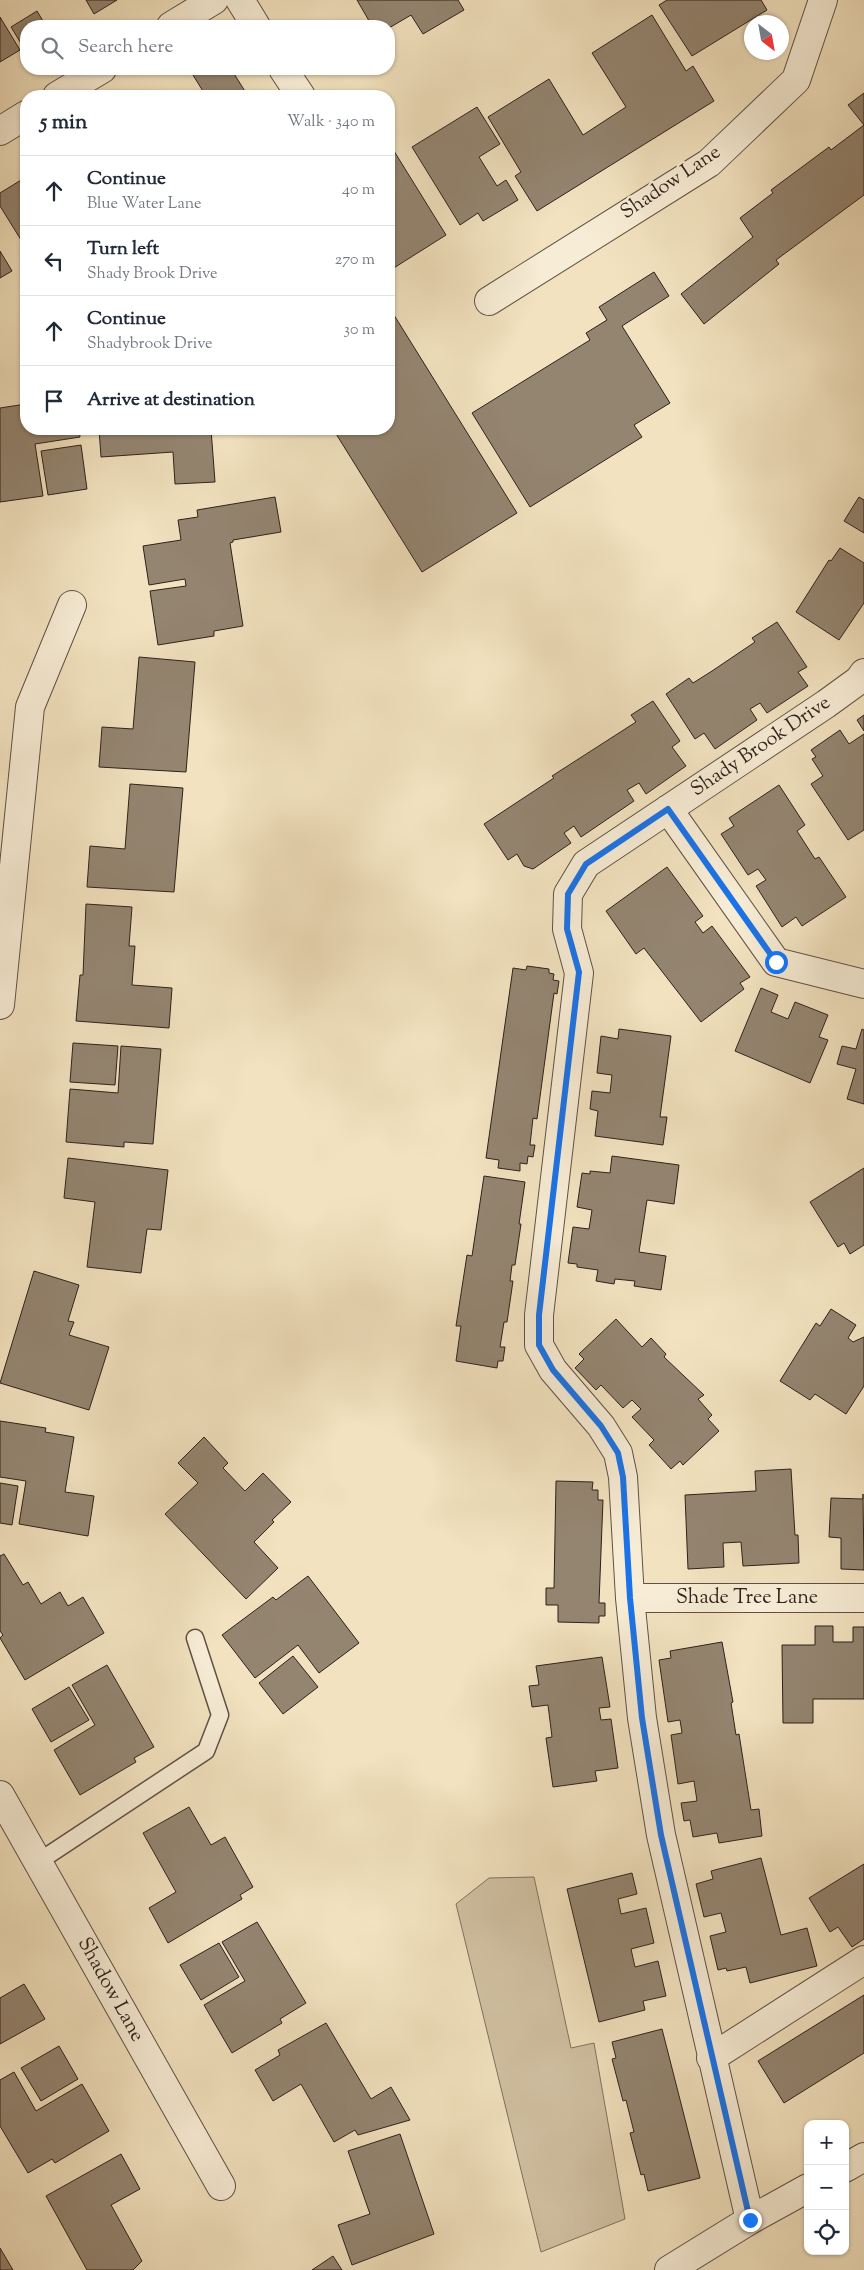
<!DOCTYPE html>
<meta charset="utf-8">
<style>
body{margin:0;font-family:"Sorts Mill Goudy",serif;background:#f6f6f7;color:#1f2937}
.controls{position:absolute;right:15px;bottom:15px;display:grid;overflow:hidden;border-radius:10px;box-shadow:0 1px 4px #0004}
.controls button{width:45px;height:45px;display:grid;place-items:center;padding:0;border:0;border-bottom:1px solid #e0e1e3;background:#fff;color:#1f2937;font:25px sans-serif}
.compass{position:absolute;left:744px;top:15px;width:45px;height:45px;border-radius:50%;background:#fff;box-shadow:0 1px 4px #0004;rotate:149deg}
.stop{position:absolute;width:15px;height:15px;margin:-11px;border:4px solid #1a73e8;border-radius:50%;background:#fff}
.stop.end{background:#1a73e8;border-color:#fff;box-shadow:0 1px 5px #0008}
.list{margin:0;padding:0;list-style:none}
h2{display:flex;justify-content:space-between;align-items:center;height:65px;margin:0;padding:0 20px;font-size:21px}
h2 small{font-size:16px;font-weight:400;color:#747a83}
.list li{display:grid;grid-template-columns:32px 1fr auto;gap:15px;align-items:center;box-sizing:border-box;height:70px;padding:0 20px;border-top:1px solid #e0e1e3}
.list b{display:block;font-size:19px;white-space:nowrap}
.list p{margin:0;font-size:16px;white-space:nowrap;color:#747a83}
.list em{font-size:16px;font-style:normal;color:#747a83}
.icon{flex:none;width:28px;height:28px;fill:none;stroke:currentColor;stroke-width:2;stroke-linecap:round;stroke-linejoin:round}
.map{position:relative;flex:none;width:864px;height:2270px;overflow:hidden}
.search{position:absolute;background:#fff;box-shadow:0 1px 4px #0004;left:20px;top:20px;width:375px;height:55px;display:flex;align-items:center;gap:12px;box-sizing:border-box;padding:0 18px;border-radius:20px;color:#747a83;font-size:19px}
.panel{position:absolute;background:#fff;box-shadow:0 1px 4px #0004;left:20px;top:90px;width:375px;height:345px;border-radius:20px}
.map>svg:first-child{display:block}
.green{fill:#d1c1a3;stroke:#807160}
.building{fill:#948571;stroke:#2e211c}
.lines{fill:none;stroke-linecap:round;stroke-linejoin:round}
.service-casing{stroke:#5f5145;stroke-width:19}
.minor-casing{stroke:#5f5145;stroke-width:30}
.service{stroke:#f7ecd5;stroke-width:16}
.minor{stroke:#f7ecd5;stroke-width:28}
.route{stroke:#1a73e8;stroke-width:6}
.labels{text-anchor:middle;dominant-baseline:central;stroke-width:4.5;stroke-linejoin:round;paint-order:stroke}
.street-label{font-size:20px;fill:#2e211c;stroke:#f7ecd5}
</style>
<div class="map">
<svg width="864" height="2270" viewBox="0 0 864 2270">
<rect width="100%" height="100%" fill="#f2e2bf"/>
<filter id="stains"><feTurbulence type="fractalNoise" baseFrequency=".004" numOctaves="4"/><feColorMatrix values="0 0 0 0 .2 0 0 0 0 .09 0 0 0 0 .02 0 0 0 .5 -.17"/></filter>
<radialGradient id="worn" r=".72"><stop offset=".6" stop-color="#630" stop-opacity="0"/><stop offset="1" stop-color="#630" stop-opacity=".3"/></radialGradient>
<path class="green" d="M534 1877 571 2048 594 2043 625 2219 541 2252 456 1904 489 1878Z"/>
<path class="building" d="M86 0H117L94 14Z
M357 0H458L464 10 423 34 411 15 389 28V26H372Z
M667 0H761L767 10 692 56 659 5Z
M37 11 46 26H26L25 50 11 27Z
M652 15 686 71 693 66 714 101 537 211 515 176 521 172 488 117 549 79 583 135 626 107 592 53Z
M0 17 20 50 0 62Z
M202 69H231L248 96H206L193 75Z
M864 93V125L848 105Z
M477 107 500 144 479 157 497 186 506 180 518 200 483 221 478 213 460 225 412 147Z
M864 125V195L776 260 779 264 704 324 681 294 753 237 740 218 773 193 771 190 829 147 831 150Z
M389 143 446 235 389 271Z
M26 177V248L0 206V193Z
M0 251 12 271 0 278Z
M654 272 669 296 622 326 670 403 634 425 642 437 530 507 472 413 590 340 586 333 607 320 599 307Z
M389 307 517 513 422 572 333 429H389Z
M26 404V429H79L80 437 35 444 43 496 0 502V408Z
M99 429H211L215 482 175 484 173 452 101 457Z
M81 445 87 489 48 495 41 451Z
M275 497 281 532 233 540V542L230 543 243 626 214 631V636L158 645 150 591 186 586 185 579 149 585 143 546 181 540 178 520 198 517 197 510Z
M859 497 864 500V533L844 521Z
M840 548 864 563V603L839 640 796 612 829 560 831 561Z
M777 622 807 667 798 672 808 686 767 713 760 703 750 709 757 720 715 749 704 733 695 739 666 694 689 678 693 683 712 671 755 642 752 638Z
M139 657 195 662 186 772 99 767 102 727 133 729Z
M653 701 680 741 672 747 686 766 646 794 639 783 627 790 634 801 581 837 574 826 564 833 571 843 533 869 524 866 517 854 508 860 484 824 554 778 552 776 636 722 631 715Z
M864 715V731L857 720Z
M840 730 849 744 864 734V830L848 840 811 784 823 776 812 759 816 757 811 750Z
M130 784 183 788 174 892 87 887 90 846 125 849Z
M779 785 805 825 797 831 815 859 819 857 846 897 802 926 796 917 782 927 756 886 766 880 758 869 748 875 721 834 734 826 729 818Z
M667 867 703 916 695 922 703 933 712 926 750 977 740 983 744 989 701 1022 644 948 636 954 606 911Z
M86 904 132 907 129 946H135L132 985 172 988 169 1028 76 1021 80 975H83Z
M527 966 549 969V973L554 974 553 980 559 981 557 994 554 993 537 1119 533 1118 530 1145H535L533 1157 528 1156 527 1164 520 1163V1171L498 1168 499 1160 486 1158 513 968 526 970Z
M761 988 778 995 771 1012 788 1019 795 1002 828 1015 819 1037 828 1040 810 1083 735 1051Z
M619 1029 671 1036 660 1117H667L663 1145 595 1136 598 1111 590 1109 592 1091 610 1093 612 1075 597 1073 601 1036 618 1039Z
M862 1029 864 1030V1104L847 1099 856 1069 837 1064 842 1046 856 1049Z
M73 1043 118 1046 115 1085 70 1082Z
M121 1046 161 1049 153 1144 124 1142V1147L66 1142 70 1089 118 1093Z
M612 1156 679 1165 674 1204 647 1200 639 1252 666 1256 661 1290 634 1286 635 1281 615 1279 614 1284 596 1281 598 1270 577 1267V1264L568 1263 573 1227 589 1229 592 1210 577 1207 582 1173 590 1174V1171L610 1173Z
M68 1158 168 1170 161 1230 147 1229 141 1273 87 1267 95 1202 64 1198Z
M864 1168V1245L850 1254 844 1243 838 1247 810 1202Z
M484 1176 525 1182 519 1224H521L515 1265H512L510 1281H513L507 1322H504L500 1347H505L503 1361H498L497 1368 456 1361 461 1326H456L467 1255 472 1256Z
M34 1271 79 1285 68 1321 74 1322 69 1335 109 1347 89 1410 0 1383Z
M831 1309 856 1325 848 1338 853 1342 864 1337V1386L846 1414 815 1394 810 1400 780 1381 816 1323 820 1326Z
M616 1319 642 1347 651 1338 666 1354 664 1357 704 1395 698 1399 712 1415 708 1419 719 1431 683 1465 680 1461 671 1469 649 1445 654 1440 632 1417 641 1409 632 1400 623 1408 601 1385 596 1390 575 1368 584 1359 579 1354Z
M0 1421 46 1428 45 1432 74 1437 65 1492 94 1496 88 1536 19 1524 26 1481 0 1477Z
M204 1437 228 1463 223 1468 245 1491 263 1473 291 1502 272 1520 274 1522 254 1542 278 1568 246 1599 165 1514 198 1483 178 1463Z
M791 1469 795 1535H798L799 1563 743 1566 741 1542 723 1543 724 1567 688 1569 685 1495 756 1491 755 1471Z
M556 1481 593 1482 592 1490H598V1500H603L599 1603H605V1616H599V1623L558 1622V1605H546V1588H554Z
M0 1483 18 1486 12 1525 0 1523Z
M863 1494 864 1570 841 1569V1538L829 1537 831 1498 863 1499Z
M4 1554 23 1585 28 1582 41 1604 60 1592 68 1606 83 1597 104 1633 25 1680 0 1638 3 1635 0 1631V1556Z
M308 1576 359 1643 319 1673 298 1645 255 1678 222 1635 273 1597 276 1600Z
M815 1626H833V1642H853V1627H864V1699H813V1723H783L782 1645H815Z
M722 1642 733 1702 731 1703 736 1735 739 1734 751 1810 759 1809 762 1836 719 1843 717 1833 693 1837 690 1820 684 1821 681 1803 697 1801 694 1781 678 1784 671 1735 682 1733 680 1720 668 1722 659 1660 671 1658 670 1651Z
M293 1656 318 1687 283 1714 259 1683Z
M602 1657 610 1707 599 1708 601 1720 611 1719 618 1768 595 1771 597 1781 553 1787 546 1738 552 1737 548 1705 532 1707 529 1686 539 1685 536 1666Z
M107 1665 154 1747 134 1758 136 1762 80 1795 54 1750 95 1725 72 1685Z
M69 1687 89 1720 51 1742 32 1709Z
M189 1807 211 1845 225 1837 253 1887 240 1895 242 1899 168 1943 149 1908 176 1892 143 1833Z
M761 1858 781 1935 807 1928 817 1966 750 1983 746 1967 727 1971 726 1968 718 1970 710 1936 726 1932 721 1913 704 1917 696 1884 713 1879 711 1871Z
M864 1864V1939L852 1947 838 1927 830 1932 809 1898Z
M632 1873 637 1894 618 1899 621 1914 646 1908 654 1943 631 1949 635 1967 658 1961 666 1996 643 2001 645 2010 599 2022 567 1889Z
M257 1922 306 2003 280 2019 282 2023 232 2053 204 2005 245 1981 222 1942Z
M219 1943 239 1977 201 2000 180 1965Z
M24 1984 45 2019 0 2044V1998Z
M864 1995V2053L784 2103 758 2061Z
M326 2023 371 2099 391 2087 410 2120 358 2135 355 2130 334 2142 301 2084 273 2101 255 2070 280 2055 278 2050Z
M662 2029 700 2178 648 2191 644 2174 641 2175 630 2133 634 2132 626 2100 623 2101 612 2059 616 2058 612 2042Z
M59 2046 78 2079 41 2101 21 2068Z
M14 2072 36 2111 82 2084 109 2131 55 2163 52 2159 28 2173 0 2126V2080Z
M400 2134 434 2234 352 2265 338 2225 370 2214 348 2151Z
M121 2154 140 2189 111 2205 142 2261 133 2270H87L46 2196Z
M0 2248 13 2270H0Z
M333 2256 342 2270H312Z"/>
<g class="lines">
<g class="service-casing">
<path id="service" d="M38 1862 206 1751 220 1715 195 1638"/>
</g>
<g class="minor-casing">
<path id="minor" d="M240 0 256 26
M171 26 214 0
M283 69 301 96
M57 96 102 69
M0 131 26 115
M489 301 709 163 796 80 823 0
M668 809 776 962 864 984
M0 1005 30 707 72 605
M630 1598H864
M0 1795 221 2186
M711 2058 864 1960
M845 2168 864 2157
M750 2220 661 1835 642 1718 630 1598 623 1477 618 1453 601 1426 553 1370 539 1345V1315L579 973 567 929 568 894 586 864 826 704 859 680 864 673
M669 2270 750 2220 808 2188"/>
</g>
<use href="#service" class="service"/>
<use href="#minor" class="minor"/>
</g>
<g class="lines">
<path class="route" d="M750 2220 661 1835 642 1718 630 1598 623 1477 618 1453 601 1426 553 1370 539 1345V1315L579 972 567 929 568 894 586 864 668 809 776 962"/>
</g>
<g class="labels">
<g class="street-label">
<text transform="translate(671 183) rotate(-34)">Shadow Lane</text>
<text transform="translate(761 747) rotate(-34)">Shady Brook Drive</text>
<text x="747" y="1598">Shade Tree Lane</text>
<text transform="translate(110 1990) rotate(61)">Shadow Lane</text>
</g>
</g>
<rect width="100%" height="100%" filter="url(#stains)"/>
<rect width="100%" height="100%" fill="url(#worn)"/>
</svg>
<div class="controls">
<button>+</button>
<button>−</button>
<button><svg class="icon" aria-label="locate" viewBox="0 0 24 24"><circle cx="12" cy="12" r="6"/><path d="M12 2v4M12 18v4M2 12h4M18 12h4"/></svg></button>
</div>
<svg class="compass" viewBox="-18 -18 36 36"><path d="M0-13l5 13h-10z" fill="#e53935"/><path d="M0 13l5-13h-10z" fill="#747a83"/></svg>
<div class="stop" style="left:776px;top:962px"></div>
<div class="stop end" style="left:750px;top:2220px"></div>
<div class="search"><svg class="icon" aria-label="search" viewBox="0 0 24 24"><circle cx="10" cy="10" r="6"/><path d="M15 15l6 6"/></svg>Search here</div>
<section class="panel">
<h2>5 min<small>Walk · 340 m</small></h2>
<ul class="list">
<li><svg class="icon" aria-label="ahead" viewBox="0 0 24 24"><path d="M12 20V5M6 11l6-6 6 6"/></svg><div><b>Continue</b><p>Blue Water Lane</p></div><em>40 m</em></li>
<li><svg class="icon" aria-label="left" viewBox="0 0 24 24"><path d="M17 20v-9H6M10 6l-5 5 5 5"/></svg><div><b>Turn left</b><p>Shady Brook Drive</p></div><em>270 m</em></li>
<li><svg class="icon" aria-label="ahead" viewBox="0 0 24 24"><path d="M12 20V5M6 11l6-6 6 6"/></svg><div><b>Continue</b><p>Shadybrook Drive</p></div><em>30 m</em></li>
<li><svg class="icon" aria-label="arrive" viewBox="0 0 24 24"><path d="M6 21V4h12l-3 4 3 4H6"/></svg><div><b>Arrive at destination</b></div></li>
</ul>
</section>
</div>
